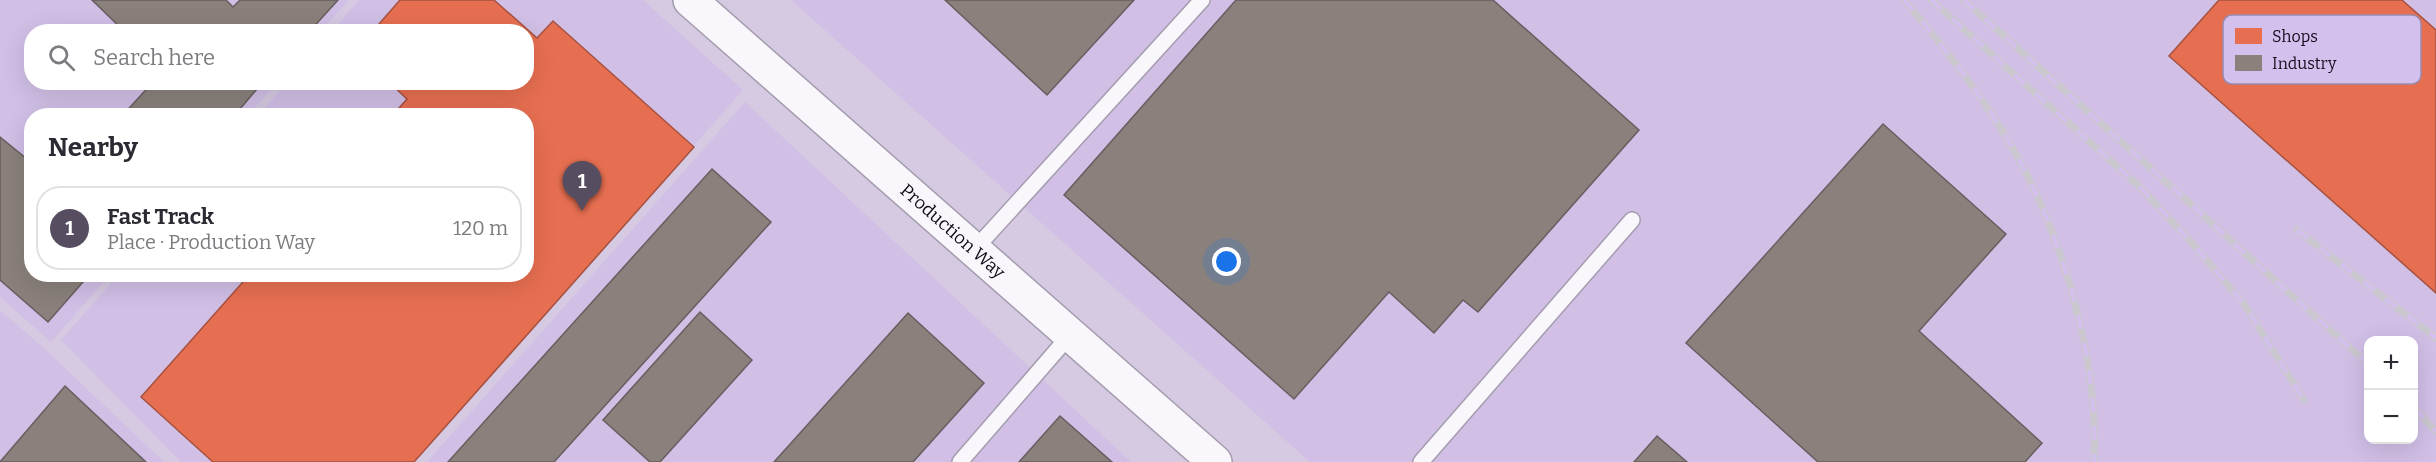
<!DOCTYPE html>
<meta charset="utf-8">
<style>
body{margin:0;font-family:Bitter,serif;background:#f7f7f7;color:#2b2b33}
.controls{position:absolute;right:18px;bottom:18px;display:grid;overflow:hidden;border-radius:12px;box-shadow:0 6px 24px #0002}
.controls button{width:54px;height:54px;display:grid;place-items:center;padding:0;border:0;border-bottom:2px solid #e1e1e2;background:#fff;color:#2b2b33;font:30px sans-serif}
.you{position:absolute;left:1227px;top:262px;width:21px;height:21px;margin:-15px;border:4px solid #fff;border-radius:50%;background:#1a73e8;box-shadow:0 0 0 9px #1a73e833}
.badge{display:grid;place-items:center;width:39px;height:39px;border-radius:50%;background:#564e60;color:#fff;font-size:20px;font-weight:700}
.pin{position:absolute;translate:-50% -50px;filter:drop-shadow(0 2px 3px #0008)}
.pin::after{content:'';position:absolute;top:32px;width:21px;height:18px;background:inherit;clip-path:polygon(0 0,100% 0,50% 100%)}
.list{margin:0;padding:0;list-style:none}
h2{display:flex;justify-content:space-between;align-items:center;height:78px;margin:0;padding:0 24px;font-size:26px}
h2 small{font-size:20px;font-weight:400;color:#7c7c81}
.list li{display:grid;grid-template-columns:39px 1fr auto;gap:18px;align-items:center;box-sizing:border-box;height:84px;margin:0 12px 12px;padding:0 12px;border:2px solid #e1e1e2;border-radius:24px}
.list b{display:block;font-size:22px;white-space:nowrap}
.list p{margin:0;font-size:20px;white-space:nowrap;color:#7c7c81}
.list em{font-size:20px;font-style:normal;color:#7c7c81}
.icon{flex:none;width:33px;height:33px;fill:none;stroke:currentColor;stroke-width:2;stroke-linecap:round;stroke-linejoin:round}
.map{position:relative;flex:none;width:2436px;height:462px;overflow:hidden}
.search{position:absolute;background:#fff;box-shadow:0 6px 24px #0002;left:24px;top:24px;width:510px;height:66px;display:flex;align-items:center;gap:15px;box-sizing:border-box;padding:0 21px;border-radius:24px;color:#7c7c81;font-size:22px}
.panel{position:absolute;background:#fff;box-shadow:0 6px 24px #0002;left:24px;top:108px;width:510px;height:174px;border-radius:24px}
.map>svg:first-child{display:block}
.built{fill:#d1bfe6;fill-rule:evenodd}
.shops{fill:#e76f51;stroke:#a75140;stroke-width:1.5}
.industry{fill:#8a817c;stroke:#665e5f;stroke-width:1.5}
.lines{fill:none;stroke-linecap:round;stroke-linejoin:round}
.service-casing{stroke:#a49cae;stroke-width:18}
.tertiary-casing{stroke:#a49cae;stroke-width:36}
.service{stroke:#f9f7fb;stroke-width:15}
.tertiary{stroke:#f9f7fb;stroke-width:33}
.rail-casing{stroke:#cac7ce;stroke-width:7}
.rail{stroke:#d4c0ed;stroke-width:4.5;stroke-dasharray:14;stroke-linecap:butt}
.labels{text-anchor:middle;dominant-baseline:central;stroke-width:6;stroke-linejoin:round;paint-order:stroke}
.street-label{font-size:18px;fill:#120b1a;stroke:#d4c0ed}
.key{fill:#d4c0ed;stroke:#9a8aae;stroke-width:1.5}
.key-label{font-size:16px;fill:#120b1a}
</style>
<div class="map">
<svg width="2436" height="462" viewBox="0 0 2436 462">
<rect width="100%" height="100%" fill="#d5cae2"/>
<path class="built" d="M0 0H349L321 31 32 32V82L277 83 248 115 32 116V274L110 275 51 342 0 297Z
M359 0H643L743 90 414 462H181L61 340 118 275 526 274V116L258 115 287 83 526 82V32L332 31Z
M791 0H2436V462H1310ZM2368 340H2414V440H2368Z
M745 102 1131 462H427Z
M0 310 47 351 164 462H0Z"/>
<path class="shops" d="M400 0H494L537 38 553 21 694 147 414 462H213L141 397 250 274H526V116H392L407 99 389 82H526V32H372Z
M2219 0H2402L2436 30V293L2169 56Z"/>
<path class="industry" d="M92 0H226L233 7 240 0H338L309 32H125Z
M945 0H1134L1047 95Z
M1236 0H1493L1639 130 1478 312 1463 300 1434 333 1389 292 1294 399 1064 195Z
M153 82H263L234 116H122Z
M1883 124 2006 234 1919 331 2042 443 2025 462H1818L1686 343Z
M0 137 32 163V274H90L48 322 0 280Z
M712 169 771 222 554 462H448Z
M700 312 752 360 660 462H650L603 420Z
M908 313 984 383 913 462H774Z
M65 386 146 462H0Z
M1060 416 1112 462H1019Z
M1657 436 1687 462H1634Z"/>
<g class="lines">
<g class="service-casing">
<path id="service" d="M974 250 1202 0
M960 462 1070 335
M1421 462 1632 220"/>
</g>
<g class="tertiary-casing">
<g id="tertiary">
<path id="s1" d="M690 0 1215 462"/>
</g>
</g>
<use href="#service" class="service"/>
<use href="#tertiary" class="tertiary"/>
<g class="rail-casing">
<path id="rail" d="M1904 0C1948 51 1992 108 2023 167 2067 252 2099 366 2094 462
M1931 0 2140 187 2193 244 2244 304 2304 400
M1964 0 2368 364
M2297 230 2436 338
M2414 408 2436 431"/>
</g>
<use href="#rail" class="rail"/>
</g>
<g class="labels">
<g class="street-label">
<text stroke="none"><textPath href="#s1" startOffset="350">Production Way</textPath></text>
</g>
</g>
<rect x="2223" y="15" width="198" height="69" rx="9" class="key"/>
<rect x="2235" y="28" width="27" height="16" fill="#e76f51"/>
<rect x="2235" y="55" width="27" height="16" fill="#8a817c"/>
<g class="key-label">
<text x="2272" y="42">Shops</text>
<text x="2272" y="69">Industry</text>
</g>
</svg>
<div class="controls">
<button>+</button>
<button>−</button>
</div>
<div class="you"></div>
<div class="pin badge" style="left:582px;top:211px">1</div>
<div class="search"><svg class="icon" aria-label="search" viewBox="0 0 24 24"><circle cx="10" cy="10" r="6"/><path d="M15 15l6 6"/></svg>Search here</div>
<section class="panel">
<h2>Nearby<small></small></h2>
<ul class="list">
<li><span class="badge">1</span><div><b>Fast Track</b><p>Place · Production Way</p></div><em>120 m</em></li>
</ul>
</section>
</div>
